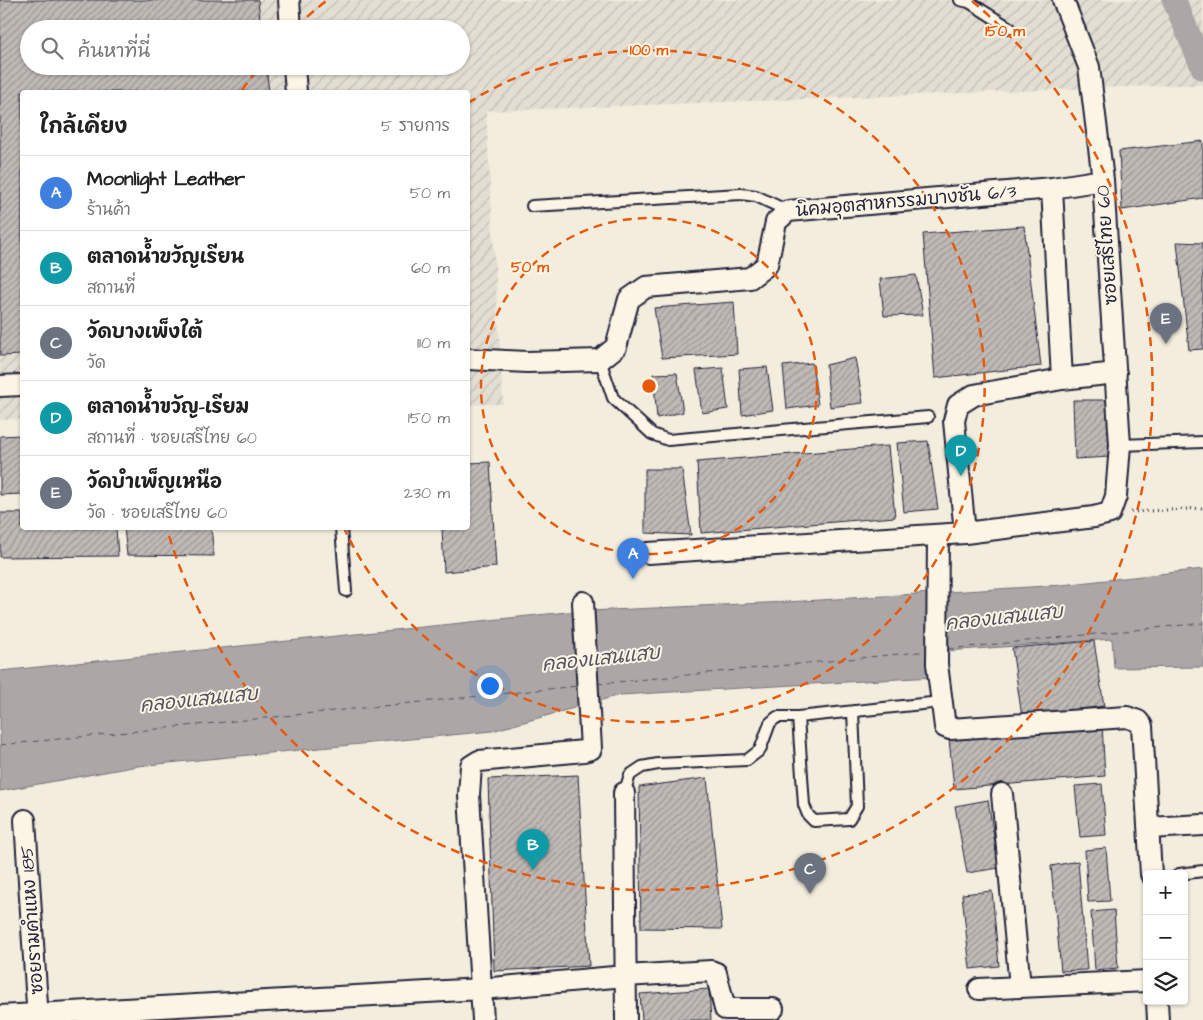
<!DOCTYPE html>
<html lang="th">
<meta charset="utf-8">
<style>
body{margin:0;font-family:"Architects Daughter","Playpen Sans Thai",sans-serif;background:#f6f6f6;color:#222}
.controls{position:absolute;right:15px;bottom:15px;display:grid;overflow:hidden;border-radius:5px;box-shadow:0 1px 4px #0004}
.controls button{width:45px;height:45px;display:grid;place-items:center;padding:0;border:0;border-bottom:1px solid #e0e0e0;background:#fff;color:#222;font:25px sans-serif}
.you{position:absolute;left:489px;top:685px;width:18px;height:18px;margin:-12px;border:4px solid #fff;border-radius:50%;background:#1a73e8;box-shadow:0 0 0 8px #1a73e833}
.badge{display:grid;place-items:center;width:32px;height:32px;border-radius:50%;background:#7c3aed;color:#fff;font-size:16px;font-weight:700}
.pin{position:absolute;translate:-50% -41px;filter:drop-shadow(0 1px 2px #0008)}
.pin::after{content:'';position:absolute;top:26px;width:18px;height:15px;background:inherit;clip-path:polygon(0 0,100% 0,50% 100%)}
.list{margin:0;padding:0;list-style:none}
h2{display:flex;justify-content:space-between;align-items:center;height:65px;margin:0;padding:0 20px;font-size:21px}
h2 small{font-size:16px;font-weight:400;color:#767676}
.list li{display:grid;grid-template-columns:32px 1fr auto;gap:15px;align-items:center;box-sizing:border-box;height:75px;padding:0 20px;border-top:1px solid #e0e0e0}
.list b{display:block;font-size:19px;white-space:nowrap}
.list p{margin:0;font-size:16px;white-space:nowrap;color:#767676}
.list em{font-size:16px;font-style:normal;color:#767676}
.icon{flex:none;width:28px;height:28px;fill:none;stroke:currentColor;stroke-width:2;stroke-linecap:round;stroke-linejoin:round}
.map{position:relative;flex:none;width:1203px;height:1020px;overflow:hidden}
.search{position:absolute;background:#fff;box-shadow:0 1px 4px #0004;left:20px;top:20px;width:450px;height:55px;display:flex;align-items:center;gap:12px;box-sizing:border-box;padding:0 18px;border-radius:28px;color:#767676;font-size:19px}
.panel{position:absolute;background:#fff;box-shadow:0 1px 4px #0004;left:20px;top:90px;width:450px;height:440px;border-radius:5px}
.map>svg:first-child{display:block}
.industrial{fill:url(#industrial-furrows);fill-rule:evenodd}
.water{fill:#aca7a6;stroke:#75727b}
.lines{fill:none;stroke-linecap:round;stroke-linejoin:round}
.canal{stroke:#aca7a6;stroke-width:24}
.ferry{stroke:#525160;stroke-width:1;stroke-dasharray:6 5;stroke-linecap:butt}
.building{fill:url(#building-hatch);stroke:#22223b}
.lane-casing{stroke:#22223b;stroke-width:14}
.street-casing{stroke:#22223b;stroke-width:24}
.path{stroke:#22223b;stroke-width:3;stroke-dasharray:1 4;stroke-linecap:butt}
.lane{stroke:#fcf5e5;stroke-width:10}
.street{stroke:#fcf5e5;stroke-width:20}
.ring{fill:none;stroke:#e8590c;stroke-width:2.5;stroke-dasharray:9 6}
.labels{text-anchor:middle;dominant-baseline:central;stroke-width:4;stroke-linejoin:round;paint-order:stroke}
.street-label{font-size:18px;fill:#22223b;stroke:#fcf5e5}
.water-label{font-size:19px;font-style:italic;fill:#525160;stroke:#fcf5e5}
.centre{fill:#e8590c;stroke:#fcf5e5;stroke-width:2.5}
.ring-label{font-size:15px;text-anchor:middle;font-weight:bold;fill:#e8590c;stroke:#fcf5e5;stroke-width:4;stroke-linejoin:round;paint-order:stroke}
</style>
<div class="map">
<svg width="1203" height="1020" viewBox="0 0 1203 1020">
<defs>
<pattern id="industrial-furrows" width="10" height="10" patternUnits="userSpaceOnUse" patternTransform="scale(1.25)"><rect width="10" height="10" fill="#e3ded2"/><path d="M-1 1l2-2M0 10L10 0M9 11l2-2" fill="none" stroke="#c2beb5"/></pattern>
<pattern id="building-hatch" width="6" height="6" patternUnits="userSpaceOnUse" patternTransform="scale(1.25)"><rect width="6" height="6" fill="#bfbab6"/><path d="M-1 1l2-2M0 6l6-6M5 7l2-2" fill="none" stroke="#9b9795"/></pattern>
</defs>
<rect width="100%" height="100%" fill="#f3edde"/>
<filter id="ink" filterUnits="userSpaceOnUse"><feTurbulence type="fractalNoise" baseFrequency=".02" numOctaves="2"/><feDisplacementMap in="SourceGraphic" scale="10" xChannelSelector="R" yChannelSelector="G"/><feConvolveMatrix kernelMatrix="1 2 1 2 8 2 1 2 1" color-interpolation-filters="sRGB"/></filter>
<g filter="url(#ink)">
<path class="industrial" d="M0 0H1203V85H1180L486 111 503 404 468 405V92H22V419L0 420ZM29 29H461V66H29Z"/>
<path class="water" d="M1203 569V667L1114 668 1112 639 933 652V677L620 695 492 731 138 766 0 791V671L567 612 787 602 1062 585Z"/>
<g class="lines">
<path class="canal" d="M1174 0 1203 68"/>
<path class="ferry" d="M948 649 1203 623
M597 684 929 651
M0 745 578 686"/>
</g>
<path class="building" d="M0 0H258L261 29H29V66H266L269 92H22V355L0 356Z
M1203 141V198L1122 210 1119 151Z
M1024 226 1041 366 935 378 923 234Z
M1177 242 1203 243V349L1189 350Z
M916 275 923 315 884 316 880 279Z
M734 302 737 354 662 358 654 308Z
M855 358 863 403 830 407 826 365Z
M812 363 818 405 787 409 783 366Z
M767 367 773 410 742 415 739 369Z
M723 368 728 409 702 413 696 370Z
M677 373 683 412 657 418 653 374Z
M1073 400H1107L1110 457 1075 459Z
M22 435V494L0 495V436Z
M928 441 938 509 904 512 897 443Z
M888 446 895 517 701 533 697 462Z
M490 462 496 567 444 572 442 528H468V463Z
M645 469H682L691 535 645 533Z
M0 513H22V528H116L118 556 0 557Z
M124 528H211L214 556 127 555Z
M1094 641 1104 706 1022 717 1012 648Z
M1102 725 1105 776 954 789 949 739Z
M578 775 589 966 494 971 488 779Z
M707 778 722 929 641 928 639 787Z
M1102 784 1106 835 1080 837 1075 786Z
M988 800 999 868 967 873 955 806Z
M1106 848 1110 901 1088 902 1085 850Z
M1078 861 1087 970 1061 971 1051 866Z
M992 891 999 966 970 969 962 894Z
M1114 910 1118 968 1095 970 1091 912Z
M709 989 711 1020H642L640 994Z"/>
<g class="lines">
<g class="lane-casing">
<path id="lane" d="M960 0 969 2 1010 28
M532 206 741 194 756 196 788 211
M600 360 613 398 652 434 668 440 928 417
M1120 445 1203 442
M341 528 346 591
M798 717 804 805 808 815 814 821 849 819 857 806 853 711
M624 793 630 775 642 767 658 764 747 760 760 750 770 723 777 717H798L941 702
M1179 874 1203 871"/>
</g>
<g class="street-casing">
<path id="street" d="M289 0 291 29
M294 66 296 92
M468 359 527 362 600 360 616 347 629 299 646 287 750 278 767 265 776 222 788 211 1052 188 1103 180
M1062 379 1116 373
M0 386 22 385
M965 533 954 421 958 405 974 395 1062 379 1052 188
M938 535 937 664 945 727 950 729 1127 717 1138 721 1142 726 1151 874
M648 553 965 533 1094 517 1110 513 1116 496 1120 445 1103 180 1089 67 1063 0
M624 793 626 1020
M1002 794 1020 987
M25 820 38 1020
M1149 828 1203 825
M979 989 1147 981
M1157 1001 1158 1020
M0 1016 481 989 625 976 711 971 716 973 725 1009H773
M483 1020 469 795 471 766 479 761 584 751 591 749 583 602"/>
</g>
<path class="path" d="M1131 512 1203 508"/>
<use href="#lane" class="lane"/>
<use href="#street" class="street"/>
</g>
</g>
<g class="ring">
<circle cx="649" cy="386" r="168"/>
<path d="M468 103A336 336 0 1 1 344 528"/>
<path d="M242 90A503 503 0 0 1 258 69M296 27A503 503 0 0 1 326 1M972 1A503 503 0 1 1 167 529"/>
</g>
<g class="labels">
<g class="street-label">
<text transform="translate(906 201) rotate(-5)">นิคมอุตสาหกรรมบางชัน 6/3</text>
<text transform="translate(1107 245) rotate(-94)">ซอยเสรีไทย 60</text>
<text transform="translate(32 920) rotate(-94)">ซอยรามคำแหง 185</text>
</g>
<g class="water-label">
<text transform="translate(1004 618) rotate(-6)">คลองแสนแสบ</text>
<text transform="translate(601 659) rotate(-6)">คลองแสนแสบ</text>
<text transform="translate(199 700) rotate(-6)">คลองแสนแสบ</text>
</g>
</g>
<circle cx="649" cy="386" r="8" class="centre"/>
<g class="ring-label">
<text x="1005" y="36">150 m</text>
<text x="649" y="55">100 m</text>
<text x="530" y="272">50 m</text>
</g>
</svg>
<div class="controls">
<button>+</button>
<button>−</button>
<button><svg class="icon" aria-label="layers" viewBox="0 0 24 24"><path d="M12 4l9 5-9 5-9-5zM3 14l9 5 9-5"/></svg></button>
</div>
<div class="you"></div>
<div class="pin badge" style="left:633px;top:579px;background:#3f7fe0">A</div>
<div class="pin badge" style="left:533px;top:870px;background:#0f9aa8">B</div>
<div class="pin badge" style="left:810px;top:894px;background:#6b7280">C</div>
<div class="pin badge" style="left:961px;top:476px;background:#0f9aa8">D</div>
<div class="pin badge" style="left:1166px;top:344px;background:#6b7280">E</div>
<div class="search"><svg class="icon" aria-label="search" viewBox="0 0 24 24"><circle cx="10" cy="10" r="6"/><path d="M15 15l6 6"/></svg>ค้นหาที่นี่</div>
<section class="panel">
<h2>ใกล้เคียง<small>5 รายการ</small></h2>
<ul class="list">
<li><span class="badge" style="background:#3f7fe0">A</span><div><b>Moonlight Leather</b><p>ร้านค้า</p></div><em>50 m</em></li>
<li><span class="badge" style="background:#0f9aa8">B</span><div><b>ตลาดน้ำขวัญเรียน</b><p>สถานที่</p></div><em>60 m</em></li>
<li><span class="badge" style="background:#6b7280">C</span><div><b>วัดบางเพ็งใต้</b><p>วัด</p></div><em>110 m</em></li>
<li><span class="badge" style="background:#0f9aa8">D</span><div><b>ตลาดน้ำขวัญ-เรียม</b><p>สถานที่ · ซอยเสรีไทย 60</p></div><em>150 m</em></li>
<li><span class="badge" style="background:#6b7280">E</span><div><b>วัดบำเพ็ญเหนือ</b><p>วัด · ซอยเสรีไทย 60</p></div><em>230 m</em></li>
</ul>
</section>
</div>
